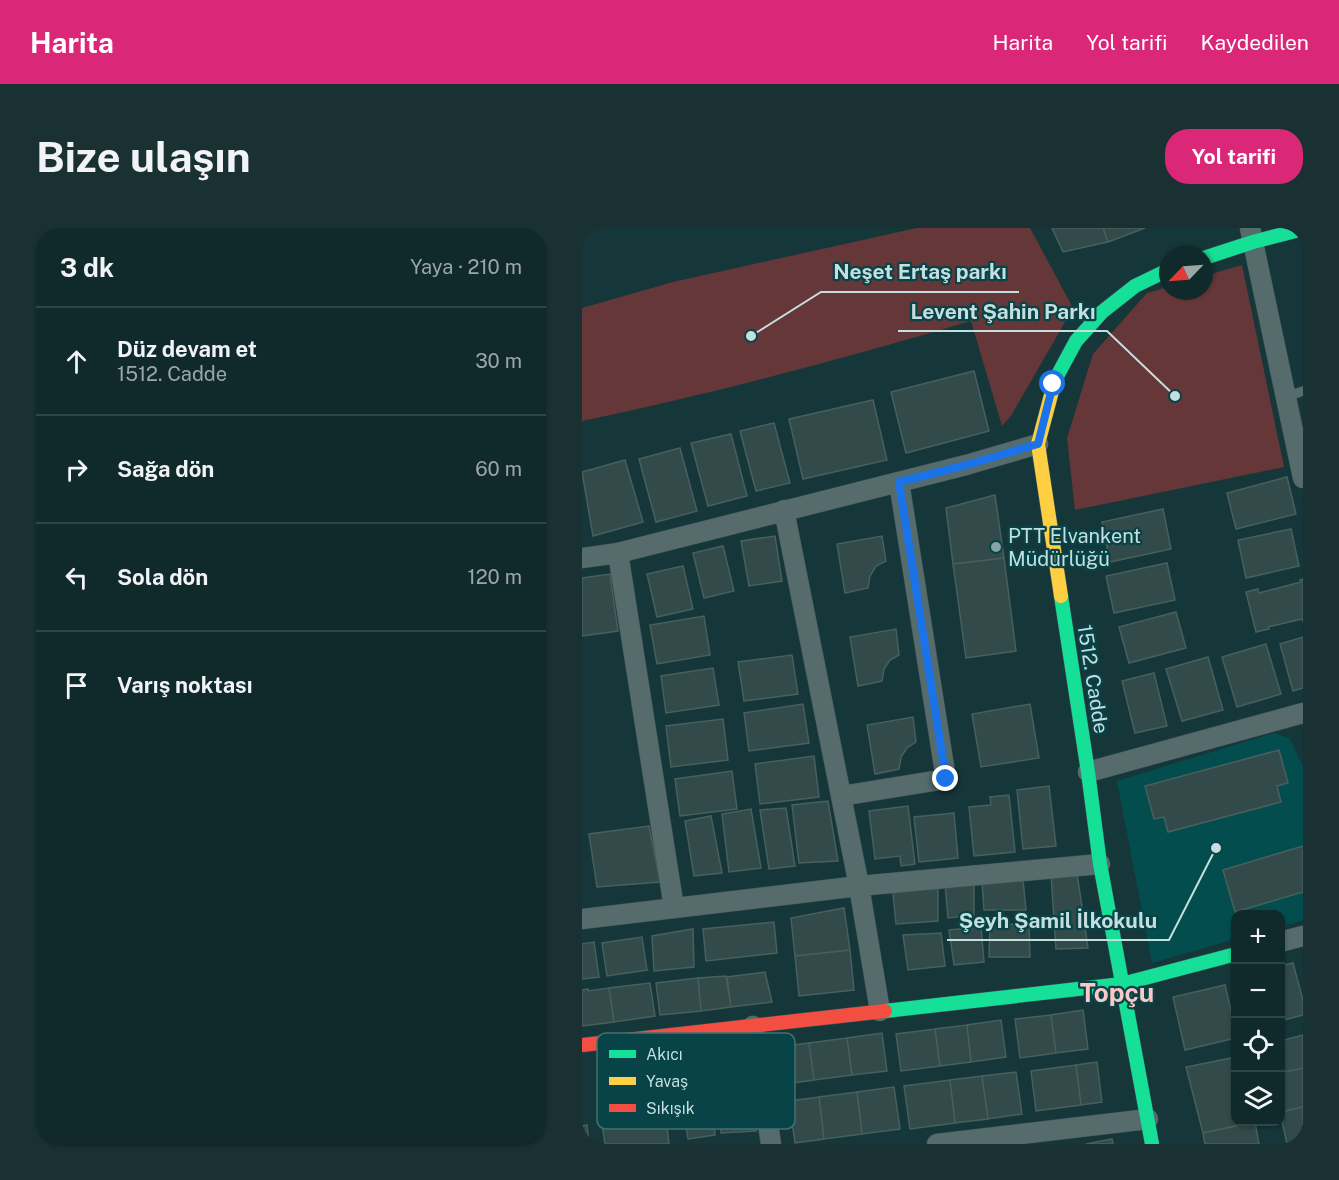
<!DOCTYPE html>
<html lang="tr">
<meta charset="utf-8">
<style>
body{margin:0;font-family:"Public Sans",sans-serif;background:#193133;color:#f1f3f6}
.controls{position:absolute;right:18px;bottom:18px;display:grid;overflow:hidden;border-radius:12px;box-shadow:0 2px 4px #0004}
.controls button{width:54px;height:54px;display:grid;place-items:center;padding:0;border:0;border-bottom:2px solid #304547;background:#10292b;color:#f1f3f6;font:30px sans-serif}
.compass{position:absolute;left:577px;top:18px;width:54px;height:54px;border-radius:50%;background:#10292b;box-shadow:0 2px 4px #0004;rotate:245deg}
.stop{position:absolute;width:18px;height:18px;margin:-14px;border:4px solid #1a73e8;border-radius:50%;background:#fff}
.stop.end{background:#1a73e8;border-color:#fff;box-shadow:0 2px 6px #0008}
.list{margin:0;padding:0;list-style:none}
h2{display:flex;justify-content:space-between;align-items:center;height:78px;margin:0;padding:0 24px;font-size:26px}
h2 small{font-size:20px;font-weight:400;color:#9ca6a9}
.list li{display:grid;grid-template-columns:39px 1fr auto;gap:18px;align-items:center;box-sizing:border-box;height:108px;padding:0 24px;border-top:2px solid #304547}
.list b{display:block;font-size:22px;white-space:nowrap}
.list p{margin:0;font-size:20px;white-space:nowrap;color:#9ca6a9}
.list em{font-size:20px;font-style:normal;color:#9ca6a9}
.icon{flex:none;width:33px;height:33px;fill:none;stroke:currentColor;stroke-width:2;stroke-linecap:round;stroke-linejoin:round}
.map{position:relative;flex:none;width:721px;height:916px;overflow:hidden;border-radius:24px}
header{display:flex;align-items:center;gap:36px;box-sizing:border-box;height:84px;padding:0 30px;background:#db2777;color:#fff}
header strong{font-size:28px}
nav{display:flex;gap:33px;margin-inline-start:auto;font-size:21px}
.intro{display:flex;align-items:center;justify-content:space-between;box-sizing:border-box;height:144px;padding:0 36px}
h1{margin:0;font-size:42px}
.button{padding:15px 27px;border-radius:24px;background:#db2777;color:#fff;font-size:21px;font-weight:700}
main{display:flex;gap:36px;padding:0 36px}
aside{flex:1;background:#10292b;border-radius:24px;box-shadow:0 2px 4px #0004}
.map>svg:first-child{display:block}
.built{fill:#034d4f}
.green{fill:#653738}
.building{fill:#324b4a;stroke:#47605e;stroke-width:1.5}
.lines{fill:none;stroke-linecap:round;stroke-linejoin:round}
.lane-casing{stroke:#3d5456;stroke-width:10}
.street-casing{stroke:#3d5456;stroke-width:21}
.fast-casing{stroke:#3d5456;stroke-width:15}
.slow-casing{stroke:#3d5456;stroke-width:15}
.jam-casing{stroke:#3d5456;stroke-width:15}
.lane{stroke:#566b6c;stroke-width:9}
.street{stroke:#566b6c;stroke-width:20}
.fast{stroke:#16e098;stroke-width:14}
.slow{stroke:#ffcf43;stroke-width:14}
.jam{stroke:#f24e42;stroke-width:14}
.route{stroke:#1a73e8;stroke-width:8}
.poi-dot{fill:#88a4a6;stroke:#084447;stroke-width:2}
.labels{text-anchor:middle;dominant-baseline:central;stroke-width:4.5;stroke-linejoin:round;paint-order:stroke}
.poi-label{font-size:20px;fill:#c5dfe1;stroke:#084447;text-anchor:start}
.street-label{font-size:20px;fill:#c5dfe1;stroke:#084447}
.district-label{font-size:26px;font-weight:bold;fill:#fcc8c6;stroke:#084447}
.key{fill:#084447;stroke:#417275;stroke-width:1.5}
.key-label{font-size:16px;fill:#c5dfe1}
.leader{fill:none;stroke:#c5dfe1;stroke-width:2}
.callout-dot{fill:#c5dfe1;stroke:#084447;stroke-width:2}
.callout-label{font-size:21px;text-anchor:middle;font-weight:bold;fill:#c5dfe1;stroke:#084447;stroke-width:4.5;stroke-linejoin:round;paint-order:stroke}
</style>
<header>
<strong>Harita</strong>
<nav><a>Harita</a><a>Yol tarifi</a><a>Kaydedilen</a></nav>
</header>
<div class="intro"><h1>Bize ulaşın</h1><a class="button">Yol tarifi</a></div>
<main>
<aside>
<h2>3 dk<small>Yaya · 210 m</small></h2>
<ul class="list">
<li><svg class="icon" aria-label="ahead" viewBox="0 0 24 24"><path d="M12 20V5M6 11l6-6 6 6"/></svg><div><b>Düz devam et</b><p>1512. Cadde</p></div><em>30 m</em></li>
<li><svg class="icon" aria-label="right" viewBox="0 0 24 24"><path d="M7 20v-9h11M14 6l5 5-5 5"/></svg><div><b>Sağa dön</b></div><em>60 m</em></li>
<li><svg class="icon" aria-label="left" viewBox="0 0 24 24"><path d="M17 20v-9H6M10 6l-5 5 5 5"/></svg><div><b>Sola dön</b></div><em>120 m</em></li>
<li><svg class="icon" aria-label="arrive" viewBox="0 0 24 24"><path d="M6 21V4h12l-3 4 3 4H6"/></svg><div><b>Varış noktası</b></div></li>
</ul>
</aside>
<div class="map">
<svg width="721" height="916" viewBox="0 0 721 916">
<rect width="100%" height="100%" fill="#163739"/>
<path class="built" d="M692 505 707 510 721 538V692L699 699 698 686H654L653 711 570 735 535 553Z"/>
<path class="green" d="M335 0H448L491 80 429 188 420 198 389 93C260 131 131 166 0 193V80L91 54Z
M660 37 702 239 493 282 485 210 511 126 565 65 586 59V63H622V48Z"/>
<path class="building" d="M470 0H521L526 14 481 24Z
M521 0H563L526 14Z
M392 143 407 203 324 225 309 164Z
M291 172 305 232 221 251 207 191Z
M192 195 208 255 174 263 158 203Z
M149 206 165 268 126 278 109 215Z
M98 220 115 283 74 294 57 231Z
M43 232 61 294 11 308 0 244Z
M705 249 714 286 654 301 645 265Z
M413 267 422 330 371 336 364 280Z
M581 281 589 321 528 334 520 294Z
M709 301 717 338 664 350 656 312Z
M193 308 200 353 167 358 159 313Z
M300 308 304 333 294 338 288 348 286 360 263 365 255 316Z
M141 318 152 363 122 370 111 325Z
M422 330 434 423 384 430 371 336Z
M585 335 593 372 532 385 524 348Z
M101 338 111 381 75 389 65 346Z
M28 346 36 403 0 408V350Z
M721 351V394L720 391 686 399 687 401 674 404 664 364 676 361 677 365 719 354 718 352Z
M594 384 604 420 547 435 537 399Z
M122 388 128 427 75 436 68 397Z
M314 401 317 427 308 432 302 441 300 453 276 458 268 409Z
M721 409V460L711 463 698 416Z
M684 416 699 466 655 479 640 429Z
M210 427 216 466 162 473 156 434Z
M626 429 641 482 600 493 584 441Z
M131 440 137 477 84 485 79 448Z
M572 445 585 498 553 505 540 453Z
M221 476 227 515 167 523 162 485Z
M448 476 457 530 399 539 390 486Z
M331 489 334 514 325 520 319 529 317 541 293 546 285 497Z
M141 491 146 532 89 539 84 498Z
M697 522 706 555 695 558 699 574 586 604 582 589 572 591 563 558Z
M232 528 237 569 178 576 173 536Z
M150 543 155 581 98 588 93 551Z
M467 558 474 618 441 621 435 562Z
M427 567 433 624 392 628 387 579 409 577 408 569Z
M246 573 256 633 217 635 210 577Z
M326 578 333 636 319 638 318 628 293 631 287 583Z
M204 580 213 638 187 641 178 582Z
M169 581 179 640 147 644 140 586Z
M372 585 376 630 337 634 332 589Z
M129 588 140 645 112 648 103 593Z
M67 598 78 654 15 659 7 606Z
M721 618V664L653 684 641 642Z
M495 645 506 720 474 721 469 646Z
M441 652 444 682H402L400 654Z
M363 655 392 656V687L366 690Z
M356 659V693L314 696 311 665Z
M262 680 268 722 213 728 209 690Z
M192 694 195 725 124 733 121 701Z
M447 695 448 729H407L408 698Z
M399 699 402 734 372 737 367 702Z
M111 701 112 739 72 743 70 708Z
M359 705 363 738 326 742 321 707Z
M60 709 65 742 25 748 20 715Z
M12 714 17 749 0 751V716Z
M268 722 272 762 217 768 213 728Z
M711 735 721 772V787L698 793V738Z
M183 744 190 774 149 779 145 749Z
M144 748 149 779 119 783 116 750Z
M116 750 119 783 78 787 74 755Z
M68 755 73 788 32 794 27 760Z
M643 757 654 804V810L603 822 591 769Z
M27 760 32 794 0 798V762L6 761V763Z
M501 782 506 821 474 825 469 787Z
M469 787 474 825 438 830 433 791Z
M419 792 424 829 389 834 385 797Z
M385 797 389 834 358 838 353 801Z
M353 801 358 838 319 843 314 806Z
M300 805 305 843 270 847 265 810Z
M721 807V840L698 845V813Z
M265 810 270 847 232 852 227 815Z
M227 815 232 852 203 856 195 819Z
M654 829V894H671L621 905 604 839Z
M515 834 520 874 499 877 494 837Z
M494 837 499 877 454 883 449 843Z
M721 840V879L698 884V845Z
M434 844 440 886 406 891 400 848Z
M400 848 406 891 373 895 368 852Z
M368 852 373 895 328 901 322 858Z
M312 859 318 901 280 906 275 864Z
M137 864H171L174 903 139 905Z
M275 864 280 906 242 911 237 869Z
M130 867 133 907 106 911 100 871Z
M237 869 242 911 213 915 207 873Z
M721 879V913L705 916 698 884Z
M84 889 87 916H23L20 896Z
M673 894 677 916H623L621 905Z
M5 897 7 916H0V898Z
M530 911 531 916H504Z"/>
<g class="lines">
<g class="lane-casing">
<path id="lane" d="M704 169 721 163"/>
</g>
<g class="street-casing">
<path id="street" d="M668 0 721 250
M202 282 277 658 298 783
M36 325 92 680
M0 330 36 325 384 237 456 216
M506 544 721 485
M259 568 364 551 317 254
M0 691 277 658 518 636
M698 714 721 708
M171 798 189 916
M355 916 566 891"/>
</g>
<g class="fast-casing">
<path id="fast" d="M622 30 671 14 721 1
M473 152 494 113 520 84 553 58 586 42
M479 368 506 544 518 636 570 916
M303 783 540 756 654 726"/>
</g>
<g class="slow-casing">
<path id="slow" d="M473 152 456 216 479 368"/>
</g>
<g class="jam-casing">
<path id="jam" d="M0 817 303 783"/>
</g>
<use href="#lane" class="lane"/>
<use href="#street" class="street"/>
<use href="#fast" class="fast"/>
<use href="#slow" class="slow"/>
<use href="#jam" class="jam"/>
</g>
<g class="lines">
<path class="route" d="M364 551 317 254 384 237 456 216 471 156"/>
</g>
<circle class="poi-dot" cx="414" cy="319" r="6"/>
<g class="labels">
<g class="poi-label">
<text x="426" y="308">PTT Elvankent<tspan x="426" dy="23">Müdürlüğü</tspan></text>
</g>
<g class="street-label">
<text transform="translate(511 451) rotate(81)">1512. Cadde</text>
</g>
<g class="district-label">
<text x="535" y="764">Topçu</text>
</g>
</g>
<rect x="15" y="805" width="198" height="96" rx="9" class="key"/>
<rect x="27" y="822" width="27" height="8" fill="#16e098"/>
<rect x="27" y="849" width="27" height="8" fill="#ffcf43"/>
<rect x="27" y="876" width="27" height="8" fill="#f24e42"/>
<g class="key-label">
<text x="64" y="832">Akıcı</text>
<text x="64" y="859">Yavaş</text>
<text x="64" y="886">Sıkışık</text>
</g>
<path class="leader" d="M169 108L239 64H437M593 168L525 103H316M634 620L587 712H365"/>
<g class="callout-dot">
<circle cx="169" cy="108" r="6"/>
<circle cx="593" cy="168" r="6"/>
<circle cx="634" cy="620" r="6"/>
</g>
<g class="callout-label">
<text x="338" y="51">Neşet Ertaş parkı</text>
<text x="421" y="91">Levent Şahin Parkı</text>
<text x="476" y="700">Şeyh Şamil İlkokulu</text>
</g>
</svg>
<div class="controls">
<button>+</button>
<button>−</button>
<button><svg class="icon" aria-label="locate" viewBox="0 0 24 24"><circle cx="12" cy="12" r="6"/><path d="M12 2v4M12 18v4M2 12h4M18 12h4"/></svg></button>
<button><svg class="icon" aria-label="layers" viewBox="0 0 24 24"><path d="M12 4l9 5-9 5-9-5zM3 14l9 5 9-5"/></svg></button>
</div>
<svg class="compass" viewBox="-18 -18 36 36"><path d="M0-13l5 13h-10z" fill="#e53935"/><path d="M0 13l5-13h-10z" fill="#9ca6a9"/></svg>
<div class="stop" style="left:471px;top:156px"></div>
<div class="stop end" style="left:364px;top:551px"></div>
</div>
</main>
